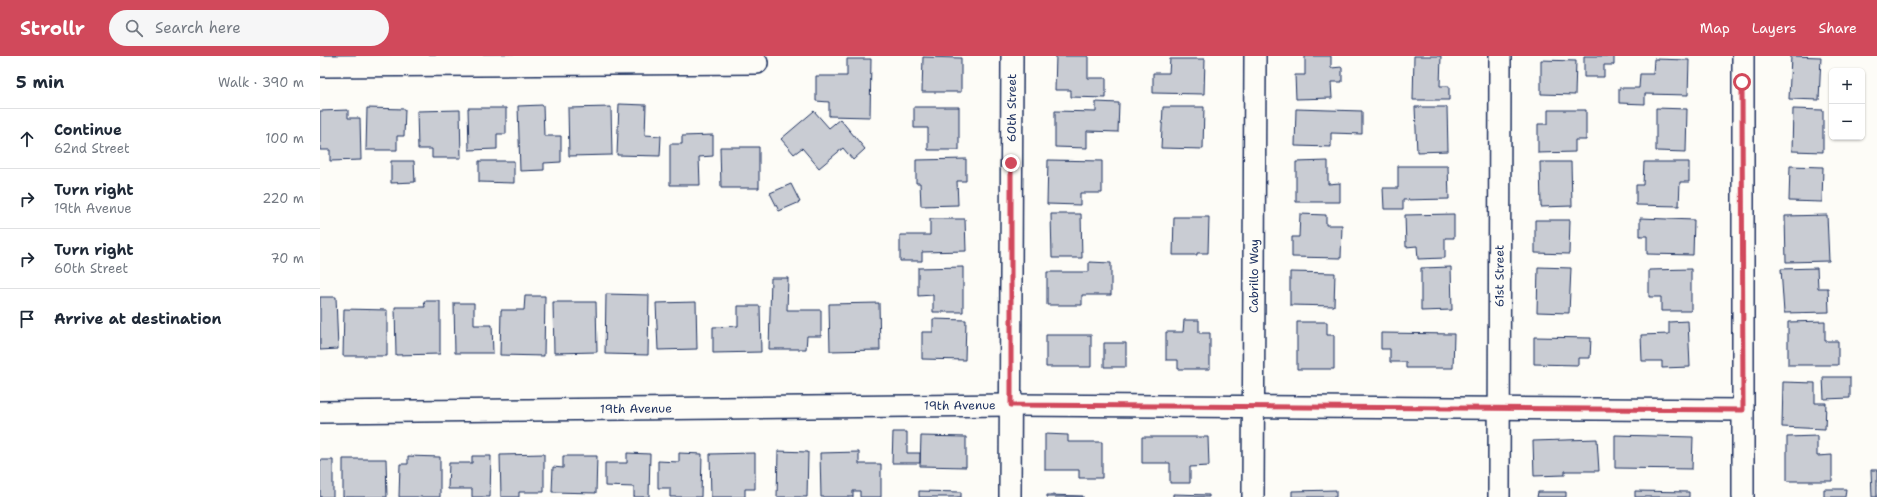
<!DOCTYPE html>
<meta charset="utf-8">
<style>
body{margin:0;font-family:"Shantell Sans",sans-serif;background:#f6f6f7;color:#1f2937}
.controls{position:absolute;right:12px;top:12px;display:grid;overflow:hidden;border-radius:6px;box-shadow:0 1px 3px #0004}
.controls button{width:36px;height:36px;display:grid;place-items:center;padding:0;border:0;border-bottom:1px solid #e0e1e3;background:#fff;color:#1f2937;font:20px sans-serif}
.stop{position:absolute;width:12px;height:12px;margin:-9px;border:3px solid #d1495b;border-radius:50%;background:#fff}
.stop.end{background:#d1495b;border-color:#fff;box-shadow:0 1px 4px #0008}
.list{margin:0;padding:0;list-style:none}
h2{display:flex;justify-content:space-between;align-items:center;height:52px;margin:0;padding:0 16px;font-size:17px}
h2 small{font-size:13px;font-weight:400;color:#747a83}
.list li{display:grid;grid-template-columns:26px 1fr auto;gap:12px;align-items:center;box-sizing:border-box;height:60px;padding:0 16px;border-top:1px solid #e0e1e3}
.list b{display:block;font-size:15px;white-space:nowrap}
.list p{margin:0;font-size:13px;white-space:nowrap;color:#747a83}
.list em{font-size:13px;font-style:normal;color:#747a83}
.icon{flex:none;width:22px;height:22px;fill:none;stroke:currentColor;stroke-width:2;stroke-linecap:round;stroke-linejoin:round}
.map{position:relative;flex:none;width:1557px;height:441px;overflow:hidden}
header{display:flex;align-items:center;gap:24px;box-sizing:border-box;height:56px;padding:0 20px;background:#d1495b;color:#fff}
header strong{font-size:19px}
nav{display:flex;gap:22px;margin-inline-start:auto;font-size:14px}
.search{width:280px;height:36px;background:#f6f6f7;display:flex;align-items:center;gap:10px;box-sizing:border-box;padding:0 14px;border-radius:22px;color:#747a83;font-size:15px}
main{display:flex}
aside{flex:1;background:#fff}
.map>svg:first-child{display:block}
.building{fill:#c9ccd3;stroke:#1b2f5e}
.lines{fill:none;stroke-linecap:round;stroke-linejoin:round}
.street-casing{stroke:#1b2f5e;stroke-width:24}
.street{stroke:#fdfcf7;stroke-width:21}
.route{stroke:#d1495b;stroke-width:5}
.labels{text-anchor:middle;dominant-baseline:central;stroke-width:3;stroke-linejoin:round;paint-order:stroke}
.street-label{font-size:12px;fill:#1b2f5e;stroke:#fdfcf7}
</style>
<header>
<strong>Strollr</strong>
<div class="search"><svg class="icon" aria-label="search" viewBox="0 0 24 24"><circle cx="10" cy="10" r="6"/><path d="M15 15l6 6"/></svg>Search here</div>
<nav><a>Map</a><a>Layers</a><a>Share</a></nav>
</header>
<main>
<aside>
<h2>5 min<small>Walk · 390 m</small></h2>
<ul class="list">
<li><svg class="icon" aria-label="ahead" viewBox="0 0 24 24"><path d="M12 20V5M6 11l6-6 6 6"/></svg><div><b>Continue</b><p>62nd Street</p></div><em>100 m</em></li>
<li><svg class="icon" aria-label="right" viewBox="0 0 24 24"><path d="M7 20v-9h11M14 6l5 5-5 5"/></svg><div><b>Turn right</b><p>19th Avenue</p></div><em>220 m</em></li>
<li><svg class="icon" aria-label="right" viewBox="0 0 24 24"><path d="M7 20v-9h11M14 6l5 5-5 5"/></svg><div><b>Turn right</b><p>60th Street</p></div><em>70 m</em></li>
<li><svg class="icon" aria-label="arrive" viewBox="0 0 24 24"><path d="M6 21V4h12l-3 4 3 4H6"/></svg><div><b>Arrive at destination</b></div></li>
</ul>
</aside>
<div class="map">
<svg width="1557" height="441" viewBox="0 0 1557 441">
<rect width="100%" height="100%" fill="#fdfcf7"/>
<filter id="ink" filterUnits="userSpaceOnUse"><feTurbulence type="fractalNoise" baseFrequency=".025" numOctaves="2"/><feDisplacementMap in="SourceGraphic" scale="8" xChannelSelector="R" yChannelSelector="G"/><feConvolveMatrix kernelMatrix="1 2 1 2 8 2 1 2 1" color-interpolation-filters="sRGB"/></filter>
<g filter="url(#ink)">
<path class="building" d="M736 0H768V22H786V42L751 41V34H735Z
M985 0H1011V12L1022 11V26H1011L1012 42 976 43 975 19H985Z
M1094 0H1121L1120 30H1129V44H1093Z
M1264 0H1294V9H1284V21H1264Z
M1471 0 1501 1 1499 44 1469 43Z
M603 1 641 2V36H602Z
M527 3H551L550 61 509 60V46L496 45V20H527Z
M850 3H885L884 38 833 37V17H849Z
M1334 3 1369 4 1368 39 1325 38V48L1299 47V32H1319L1320 18H1333Z
M1221 4 1256 5 1255 39 1221 38Z
M776 46 799 47 798 76 767 75V92L735 91V55L776 56Z
M299 48 326 49 325 79 341 80 340 100 297 99Z
M223 49 224 80H241V106L224 107V114L200 115 198 50Z
M291 51 292 99 249 100 248 52Z
M594 51H639V94H608V72H594Z
M843 51H884L883 93 841 92Z
M1095 51H1127L1128 95 1097 96Z
M47 52 85 53 84 80H77V94H46Z
M148 52H186V78H177V93L149 94Z
M1336 52 1367 53 1366 96 1336 95Z
M976 53 1042 55V78L1011 77V91L975 90Z
M1473 53 1503 54V96L1472 95Z
M28 54V62H40L41 104 10 105V94H0V55Z
M140 54 141 102H112V93H98L97 55Z
M1228 54H1266V84H1255V96L1218 97V68H1228Z
M494 55 509 72 520 63 545 93 533 104 523 92 499 112 482 92 474 98 461 83Z
M393 79V100L379 101 380 129H350V88H362V80Z
M400 91H439V132H401Z
M646 103V125H637L638 149 601 150 600 127H596V104Z
M728 104 782 105V137H760V149L727 148Z
M71 105H94L95 126 71 127Z
M159 105H194V127L159 126Z
M1008 105V128L1020 127V146H976V106Z
M1220 106H1251L1252 150 1221 151Z
M1324 106H1369V126H1360L1359 150 1316 149V129H1323Z
M1078 110H1128L1129 143 1083 144V153H1064L1063 132H1078Z
M1470 110 1503 111 1502 146 1469 145Z
M471 128 480 146 459 155 450 137Z
M731 158H761L762 202H732Z
M980 158 1006 159V169H1022L1021 202 972 201V181H979Z
M1134 158V182H1125V202L1098 203 1097 190 1086 191 1085 159Z
M1507 159 1509 205 1466 206 1465 160Z
M854 161H889L888 197H877V199H853Z
M1320 162 1374 164 1373 199 1327 198V180H1320Z
M610 163H645L646 195 602 196V205H580V179H610Z
M1215 164H1250L1249 198 1215 197Z
M769 206 791 207V239H762V249H727V216H769Z
M643 211V256H613V239L598 240V212Z
M1131 211 1132 254 1101 255V212Z
M1218 211 1251 212 1249 257 1217 256Z
M1497 212 1498 232H1508L1509 256 1464 257 1461 213Z
M1371 213V255H1341V241H1329V214Z
M970 216 1015 217 1014 250 970 249Z
M451 222H468L467 254H501V280H487L486 293H449Z
M286 238 329 239 328 299 285 298Z
M205 240H225L224 300 180 299 181 254H204Z
M0 241H16L18 293 0 294Z
M104 245H120V298L76 299 75 251H105Z
M233 246H276L277 296 234 297Z
M376 246 377 293 338 294 336 247Z
M134 247H154V269H172L173 297H135Z
M559 247 560 294 510 295 509 248Z
M418 250H440L441 296 393 297V271L418 270Z
M24 253 67 254V300H23Z
M613 263 646 264 645 304 602 303V276H613Z
M864 264H879V277H890V313H858V304H846V276H863Z
M1368 265 1370 311 1342 312V305H1322L1321 279 1349 278V266Z
M1505 265V285H1518V309H1468V266Z
M977 266H1007V279H1014V313H977Z
M1061 277 1134 278 1133 312H1086V306H1070V293H1061Z
M726 279H771V311H726Z
M1214 281 1271 282 1270 302H1258V309L1214 308Z
M784 287H806V311H784Z
M1503 321H1530V342L1504 343Z
M1463 326 1495 327V347H1506L1505 373 1462 371Z
M573 376H587V397H600V407H572Z
M725 378 748 379V386H782V422H759V414H725Z
M1295 379 1373 381 1372 413 1295 412Z
M601 380 646 381V411L600 410Z
M1497 380V400L1512 399V425H1467V381Z
M822 381H888L889 410 870 411V427H850V407H822Z
M1277 383 1279 415H1245V419L1214 420 1213 385Z
M458 395 488 396 487 441H457Z
M539 396V408H561V441H540V435H533V441H501L500 397Z
M307 397 330 398 329 441H314V431L285 430V407H307Z
M359 397 382 398 381 441H350V432H338V405L359 406Z
M435 397V433H425V441H391L390 398Z
M224 398V436H199V441H181L180 399Z
M88 400 120 401V441H79L80 408H88Z
M152 400H171L170 441H152V433H128L129 407H152Z
M243 400H277L276 437 232 436 233 411 243 412Z
M23 403H66L67 441H23Z
M0 404H13V441H0Z
M1551 414H1557V441H1552Z
M1504 433H1526L1525 441H1504Z
M1016 434V441H972V435Z
M599 435 641 436V441H599Z
M1315 435 1369 436V441H1315Z
M1218 436H1246V441H1217Z
M853 438 889 439V441H853Z
M727 439 763 440V441H727Z"/>
<g class="lines">
<g class="street-casing">
<g id="street">
<path d="M1423 0V441"/>
<path d="M0 10 437 7"/>
<path id="s1" d="M0 356 691 349 1423 354"/>
<path id="s2" d="M690 441 692 0"/>
<path id="s3" d="M933 441 935 0"/>
<path id="s4" d="M1179 441 1180 0"/>
</g>
</g>
<use href="#street" class="street"/>
</g>
</g>
<g class="lines" filter="url(#ink)">
<path class="route" d="M691 107V349L1423 354 1422 26"/>
</g>
<g class="labels">
<g class="street-label">
<text stroke="none"><textPath href="#s2" startOffset="389">60th Street</textPath></text>
<text stroke="none"><textPath href="#s3" startOffset="221">Cabrillo Way</textPath></text>
<text stroke="none"><textPath href="#s4" startOffset="221">61st Street</textPath></text>
<text stroke="none"><textPath href="#s1" startOffset="640">19th Avenue</textPath></text>
<text stroke="none"><textPath href="#s1" startOffset="316">19th Avenue</textPath></text>
</g>
</g>
</svg>
<div class="controls">
<button>+</button>
<button>−</button>
</div>
<div class="stop" style="left:1422px;top:26px"></div>
<div class="stop end" style="left:691px;top:107px"></div>
</div>
</main>
